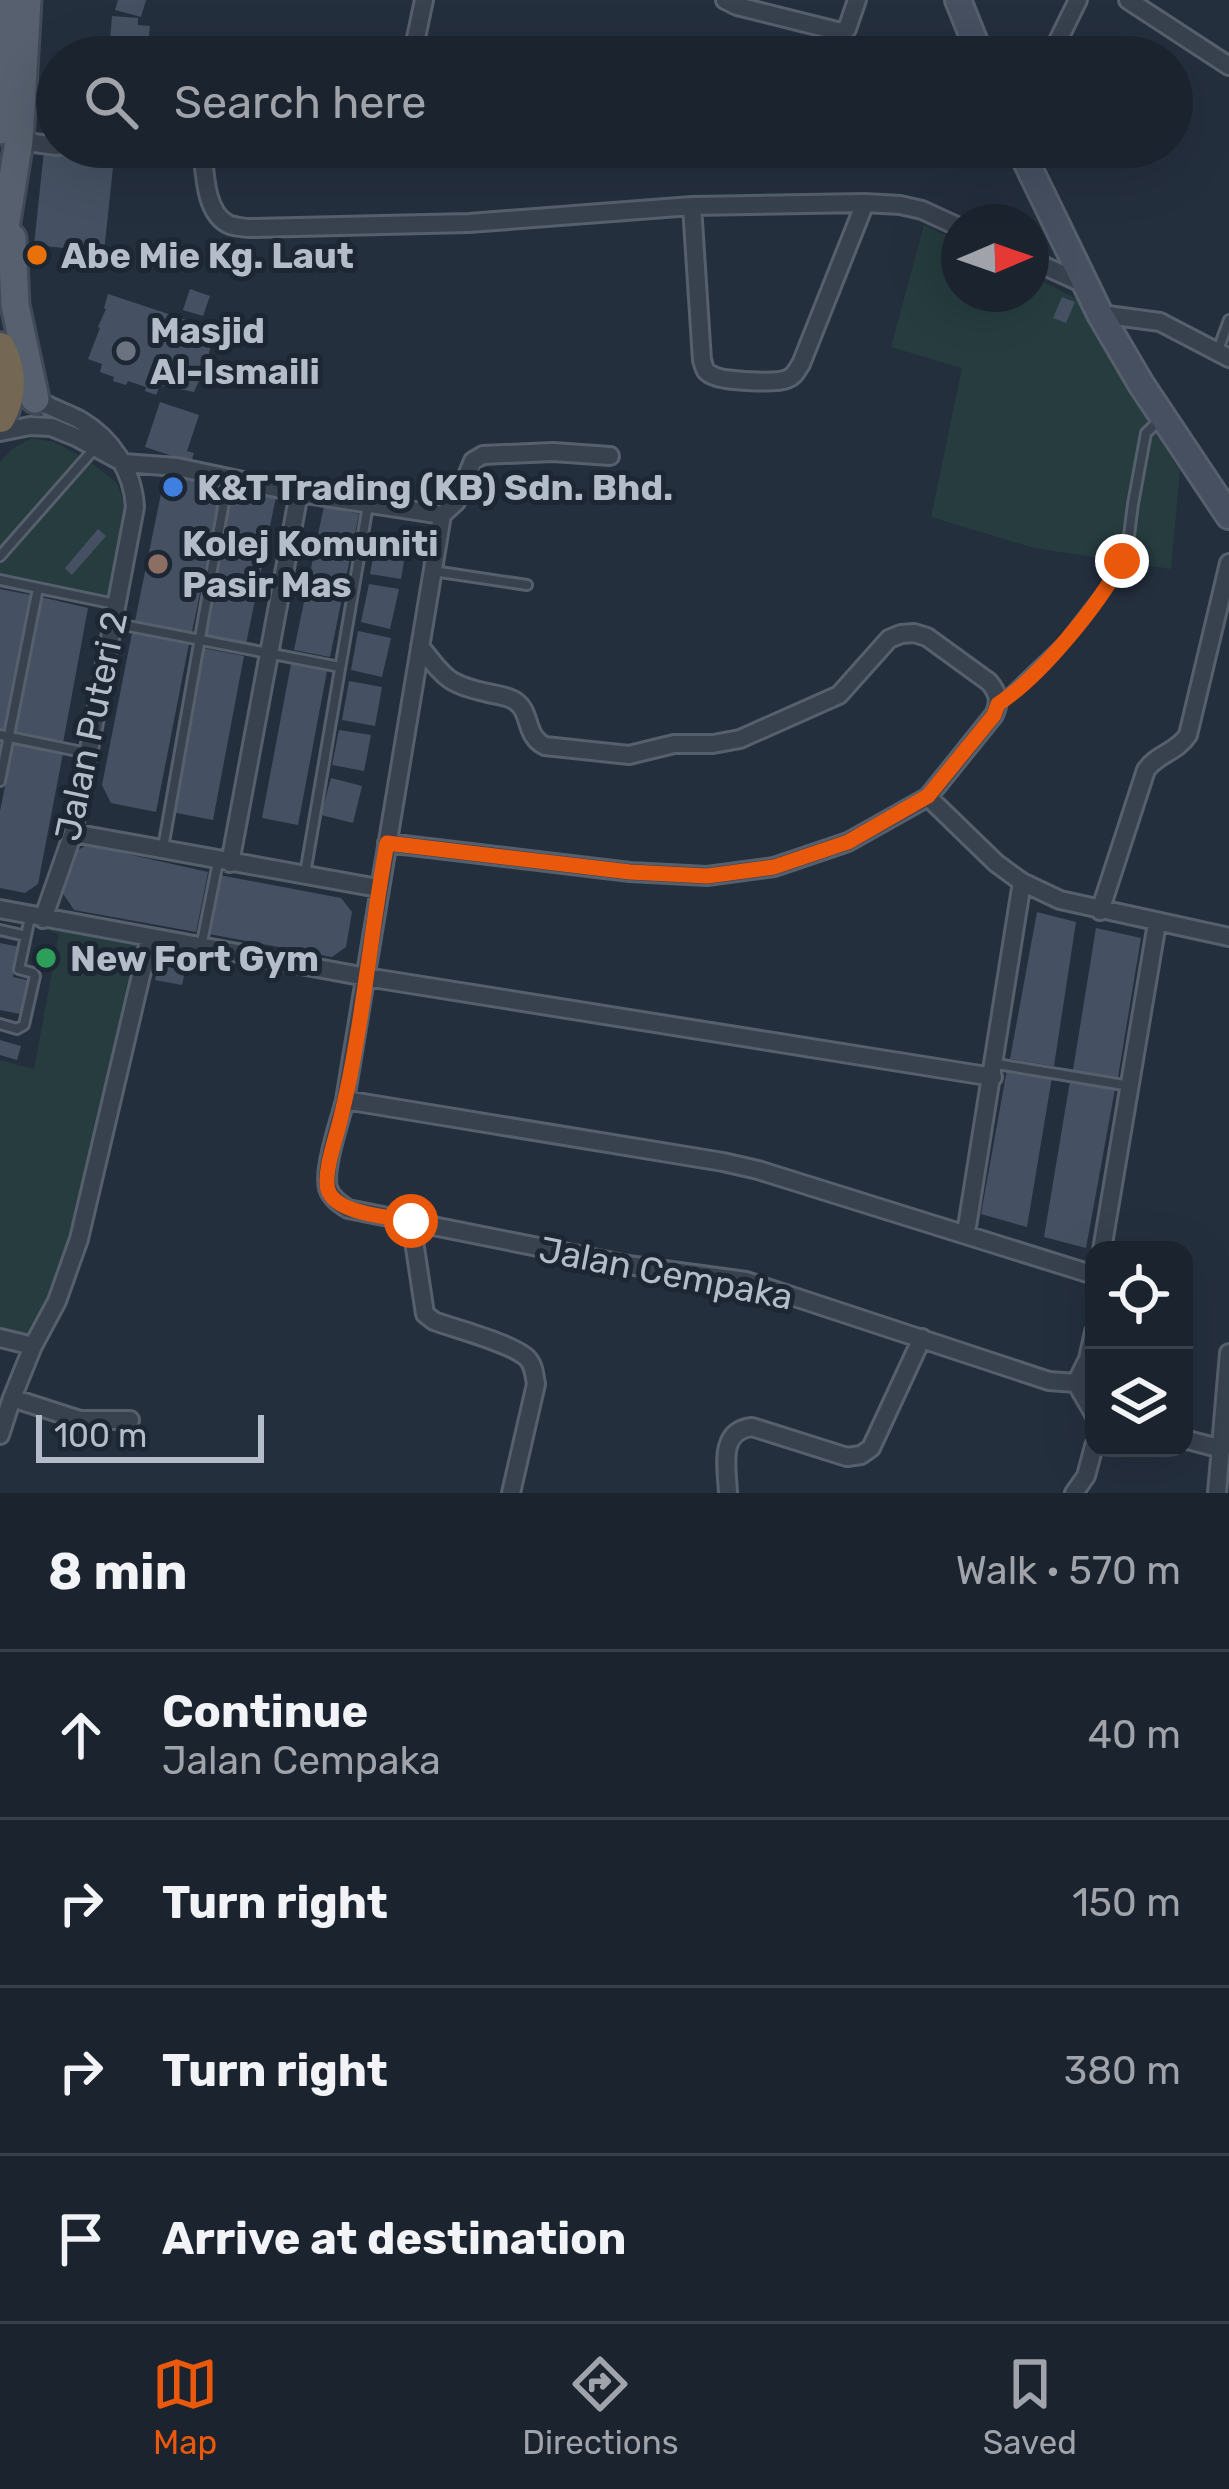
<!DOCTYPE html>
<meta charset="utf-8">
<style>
body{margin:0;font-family:Rubik,sans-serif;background:#282f3a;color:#f1f3f6}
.controls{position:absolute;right:36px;bottom:36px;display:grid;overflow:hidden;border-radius:24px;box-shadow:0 12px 48px #0002}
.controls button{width:108px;height:108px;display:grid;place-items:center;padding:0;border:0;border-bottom:3px solid #39404a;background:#1b232e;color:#f1f3f6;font:60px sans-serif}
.compass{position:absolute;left:941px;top:204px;width:108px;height:108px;border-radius:50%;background:#1b232e;box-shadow:0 12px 48px #0002;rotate:88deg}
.scale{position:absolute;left:36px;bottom:30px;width:228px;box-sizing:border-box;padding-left:12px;border:6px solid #b4bcc9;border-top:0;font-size:33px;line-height:42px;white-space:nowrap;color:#b4bcc9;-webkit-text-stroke:9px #1d2633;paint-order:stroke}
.stop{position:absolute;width:36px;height:36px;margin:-27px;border:9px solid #ea580c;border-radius:50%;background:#fff}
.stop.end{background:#ea580c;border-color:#fff;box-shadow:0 3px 12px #0008}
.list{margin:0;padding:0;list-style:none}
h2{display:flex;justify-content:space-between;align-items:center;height:156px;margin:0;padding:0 48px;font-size:51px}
h2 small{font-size:39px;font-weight:400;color:#a0a4aa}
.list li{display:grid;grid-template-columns:78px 1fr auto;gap:36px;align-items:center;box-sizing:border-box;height:168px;padding:0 48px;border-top:3px solid #39404a}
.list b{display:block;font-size:45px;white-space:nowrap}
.list p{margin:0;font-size:39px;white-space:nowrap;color:#a0a4aa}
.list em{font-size:39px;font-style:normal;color:#a0a4aa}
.icon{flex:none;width:66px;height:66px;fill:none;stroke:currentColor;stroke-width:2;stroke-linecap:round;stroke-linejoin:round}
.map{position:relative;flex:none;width:1229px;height:1493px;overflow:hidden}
.search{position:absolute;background:#1b232e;box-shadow:0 12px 48px #0002;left:36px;right:36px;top:36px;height:132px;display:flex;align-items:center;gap:30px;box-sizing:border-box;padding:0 42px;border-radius:66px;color:#a0a4aa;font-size:45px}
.sheet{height:828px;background:#1b232e}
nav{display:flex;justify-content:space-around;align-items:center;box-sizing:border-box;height:168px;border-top:3px solid #39404a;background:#1b232e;font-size:33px;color:#a0a4aa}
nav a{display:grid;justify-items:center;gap:6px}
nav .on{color:#ea580c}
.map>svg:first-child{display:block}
.green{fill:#263c3f}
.building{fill:#455162}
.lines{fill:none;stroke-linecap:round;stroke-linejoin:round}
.lane-casing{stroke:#565f6c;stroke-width:14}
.street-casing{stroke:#565f6c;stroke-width:22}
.secondary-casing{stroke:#565f6c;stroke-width:30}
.primary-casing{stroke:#414a57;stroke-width:33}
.highway-casing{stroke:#434c59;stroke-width:36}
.lane{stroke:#38414e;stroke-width:8}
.street{stroke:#38414e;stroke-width:16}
.secondary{stroke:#465061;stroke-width:24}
.primary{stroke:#56606e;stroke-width:27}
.highway{stroke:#746855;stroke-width:30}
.route{stroke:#ea580c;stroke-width:15}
.food-dot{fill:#e8710a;stroke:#1d2633;stroke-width:4.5}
.worship-dot{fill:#6b7280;stroke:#1d2633;stroke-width:4.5}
.shop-dot{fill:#3f7fe0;stroke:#1d2633;stroke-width:4.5}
.education-dot{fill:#8d6e63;stroke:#1d2633;stroke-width:4.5}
.leisure-dot{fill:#2e9e5b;stroke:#1d2633;stroke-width:4.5}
.labels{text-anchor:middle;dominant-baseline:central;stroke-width:10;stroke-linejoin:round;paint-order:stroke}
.poi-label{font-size:36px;font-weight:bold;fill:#b4bcc9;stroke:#1d2633;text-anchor:start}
.street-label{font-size:36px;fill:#b4bcc9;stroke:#1d2633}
</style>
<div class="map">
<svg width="1229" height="1493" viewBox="0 0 1229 1493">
<rect width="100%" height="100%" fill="#242f3e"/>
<path class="green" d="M924 225 959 242V294H1031V276L1076 298 1127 389 1180 471 1171 569 1034 548 931 517 962 368 891 347Z
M32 438 54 442 88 460 117 483 126 508 107 603 0 580V462L12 449Z
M53 921 150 937 79 1239 33 1346 0 1339V1060L34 1069 59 934 49 931Z"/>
<path class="building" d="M118 0H146L141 17 115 10Z
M112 16 138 18V25L150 26 147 55 109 52Z
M44 151 114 158 104 252 34 245Z
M190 289 210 296 203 316 183 310Z
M108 294 214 329 207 363 203 362 201 369 204 370 194 392 160 385 156 395 145 391 146 387 128 381 126 385 113 381 114 377 100 372 102 364 88 359 100 328 98 327 106 309 104 308Z
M1062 297 1075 302 1066 323 1053 318Z
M160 402 199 415 187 451 194 453 191 462 145 447Z
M174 471 223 481 192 632 135 621 164 479Z
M234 483 277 492 246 644 203 636Z
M324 506 359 514 330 657 294 650Z
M98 529 106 536 72 575 65 568Z
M377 537 407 543 401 579 370 574Z
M369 584 399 589 390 629 361 622Z
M0 589 31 595 4 732 0 731Z
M41 597 88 608 63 743 15 733Z
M358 631 391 638 382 677 351 670Z
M132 633 189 644 156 812 111 803 102 785Z
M202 648 244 656 213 820 171 812Z
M291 664 327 671 298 825 262 818Z
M349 681 382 687 375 726 342 720Z
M339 730 371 735 364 771 332 765Z
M14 742 63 753 38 884 25 893 0 888V811Z
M331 778 362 786 353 823 321 815Z
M87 845 208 872 196 932 74 910 62 892 71 854Z
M219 875 341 898 352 912 346 947 332 957 209 934Z
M1037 912 1076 922 1054 1066 1010 1059Z
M1096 928 1141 938 1118 1077 1073 1070Z
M0 943 20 947 13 977 32 981 25 1015 0 1010Z
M159 965 185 971 182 985 155 980Z
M0 1040 21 1046 17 1060 0 1055Z
M1007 1069 1052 1077 1027 1227 981 1214Z
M1070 1081 1115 1089 1086 1248 1044 1237Z"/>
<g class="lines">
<g class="lane-casing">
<path id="lane" d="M1218 350 1229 320
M0 556 95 448
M433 571 527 585
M0 580 115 604
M113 623 340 667
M1000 703 1064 642 1112 580 1122 561 1129 536 1133 504 1146 433 1160 420
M0 735 87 753
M0 781 38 588
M163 848 228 479
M305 874 368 505
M0 930 26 936
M201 947 218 862
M0 1024 17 1029 24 1025 35 976 33 973 19 969 30 917
M997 1064 1130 1086"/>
</g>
<g class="street-casing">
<path id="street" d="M725 0 737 6 837 31 847 29 857 0
M1128 0 1229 66
M412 57 424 0
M1050 57 1078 0
M19 141 57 146
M68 147 101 151 202 150
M202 147C205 170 204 212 228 224 231 226 245 228 249 228L469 223 692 206 865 203 900 205 922 210 959 227
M692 206 702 360C705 369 704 372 714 376 725 381 776 384 787 379 795 376 796 371 801 364L865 203
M1031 260 1084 284
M1100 314 1160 322 1229 358
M29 393C43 406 63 411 80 420 112 439 133 471 135 507L73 833 43 919
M0 432 30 426 51 427 76 437 124 463 177 467 299 493 442 515
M610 456 553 452 483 455 473 461 456 502 442 515 345 1100C340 1121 323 1168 328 1188 331 1198 340 1204 348 1209L628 1265 746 1281 1049 1381 1076 1383
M928 797 996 863 1022 882 966 1233
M73 833 378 888
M387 843 630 872 707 876 774 867 848 842 928 797 994 715C1000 702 999 694 989 682L927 637 914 633 901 634 889 639 839 695 740 739 713 744H674L629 755 545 746C524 736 532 712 515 701 508 696 496 695 488 693 447 684 445 678 420 646
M230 863 299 493
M1022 882 1060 900 1229 937
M0 909 366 977 993 1077
M1100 911 1146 770C1157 754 1177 752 1188 735L1229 563
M345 1100 723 1162 758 1170 1094 1275
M411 1221 425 1314 434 1321C456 1329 510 1343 526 1357 534 1364 534 1374 536 1384L511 1493
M1102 1250 1157 923
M0 1338 33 1346
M1076 1383 1088 1359 1094 1332
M1076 1383 1094 1414
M12 1398 80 1420H130
M0 1435 12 1398 33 1346 57 1301 79 1239 150 937
M1184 1439 1222 1449
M728 1493C727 1467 718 1431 752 1427L847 1457 861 1455 871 1448 922 1338
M1074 1493 1086 1476 1094 1446
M1217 1493 1229 1353"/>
</g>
<g class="secondary-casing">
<path id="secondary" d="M958 0 981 57
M1019 147 1100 314 1141 384 1229 516"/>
</g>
<g class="primary-casing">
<path id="primary" d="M0 130 8 0
M12 238 15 305 35 399
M0 259 19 141 27 0"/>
</g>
<g class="highway-casing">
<path id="highway" d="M0 348C12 372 12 394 0 417"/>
</g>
<use href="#lane" class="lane"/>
<use href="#street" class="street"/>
<use href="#secondary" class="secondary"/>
<use href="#primary" class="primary"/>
<use href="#highway" class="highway"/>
</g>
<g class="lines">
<path class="route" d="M411 1221C389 1217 336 1214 328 1190 323 1172 337 1135 341 1117 363 1027 370 934 387 843L630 872 707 876 774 867 848 842 928 796 994 715 998 704C1040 677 1099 605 1122 561"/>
</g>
<circle class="food-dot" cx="37" cy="255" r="12"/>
<circle class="worship-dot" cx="126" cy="351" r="12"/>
<circle class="shop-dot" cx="173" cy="487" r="12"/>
<circle class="education-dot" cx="158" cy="564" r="12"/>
<circle class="leisure-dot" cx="46" cy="958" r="12"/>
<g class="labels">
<g class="poi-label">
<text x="61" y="255">Abe Mie Kg. Laut</text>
<text x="150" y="330">Masjid<tspan x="150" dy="41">Al-Ismaili</tspan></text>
<text x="197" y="487">K&amp;T Trading (KB) Sdn. Bhd.</text>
<text x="182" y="543">Kolej Komuniti<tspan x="182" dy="41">Pasir Mas</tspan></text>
<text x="70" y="958">New Fort Gym</text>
</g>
<g class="street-label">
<text transform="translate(91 726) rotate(-78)">Jalan Puteri 2</text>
<text transform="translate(666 1273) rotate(11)">Jalan Cempaka</text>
</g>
</g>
</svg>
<div class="controls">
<button><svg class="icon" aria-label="locate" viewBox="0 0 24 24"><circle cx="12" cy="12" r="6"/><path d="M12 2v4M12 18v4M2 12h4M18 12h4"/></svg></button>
<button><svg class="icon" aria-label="layers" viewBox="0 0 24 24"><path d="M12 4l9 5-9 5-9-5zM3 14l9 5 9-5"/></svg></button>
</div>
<svg class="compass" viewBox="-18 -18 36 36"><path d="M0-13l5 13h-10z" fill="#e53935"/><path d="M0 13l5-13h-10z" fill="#a0a4aa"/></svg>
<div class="scale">100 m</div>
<div class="stop" style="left:411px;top:1221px"></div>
<div class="stop end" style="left:1122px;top:561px"></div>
<div class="search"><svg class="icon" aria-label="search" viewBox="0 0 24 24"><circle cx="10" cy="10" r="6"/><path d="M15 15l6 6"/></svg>Search here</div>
</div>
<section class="sheet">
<h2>8 min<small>Walk · 570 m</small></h2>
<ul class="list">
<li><svg class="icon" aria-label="ahead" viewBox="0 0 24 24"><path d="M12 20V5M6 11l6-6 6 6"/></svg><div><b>Continue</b><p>Jalan Cempaka</p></div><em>40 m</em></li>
<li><svg class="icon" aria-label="right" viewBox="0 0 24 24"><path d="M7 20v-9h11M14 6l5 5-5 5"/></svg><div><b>Turn right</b></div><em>150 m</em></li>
<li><svg class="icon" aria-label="right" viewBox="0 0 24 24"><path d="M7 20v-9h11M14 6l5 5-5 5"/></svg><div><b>Turn right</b></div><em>380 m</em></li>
<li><svg class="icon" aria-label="arrive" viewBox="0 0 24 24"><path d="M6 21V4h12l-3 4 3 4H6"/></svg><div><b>Arrive at destination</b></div></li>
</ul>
</section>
<nav>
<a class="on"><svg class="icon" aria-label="map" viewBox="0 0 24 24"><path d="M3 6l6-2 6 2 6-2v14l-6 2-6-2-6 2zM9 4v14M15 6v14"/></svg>Map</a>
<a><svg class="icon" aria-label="directions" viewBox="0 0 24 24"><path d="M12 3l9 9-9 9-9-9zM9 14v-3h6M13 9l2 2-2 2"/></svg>Directions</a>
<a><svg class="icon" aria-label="saved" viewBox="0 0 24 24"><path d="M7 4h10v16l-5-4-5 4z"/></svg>Saved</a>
</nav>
